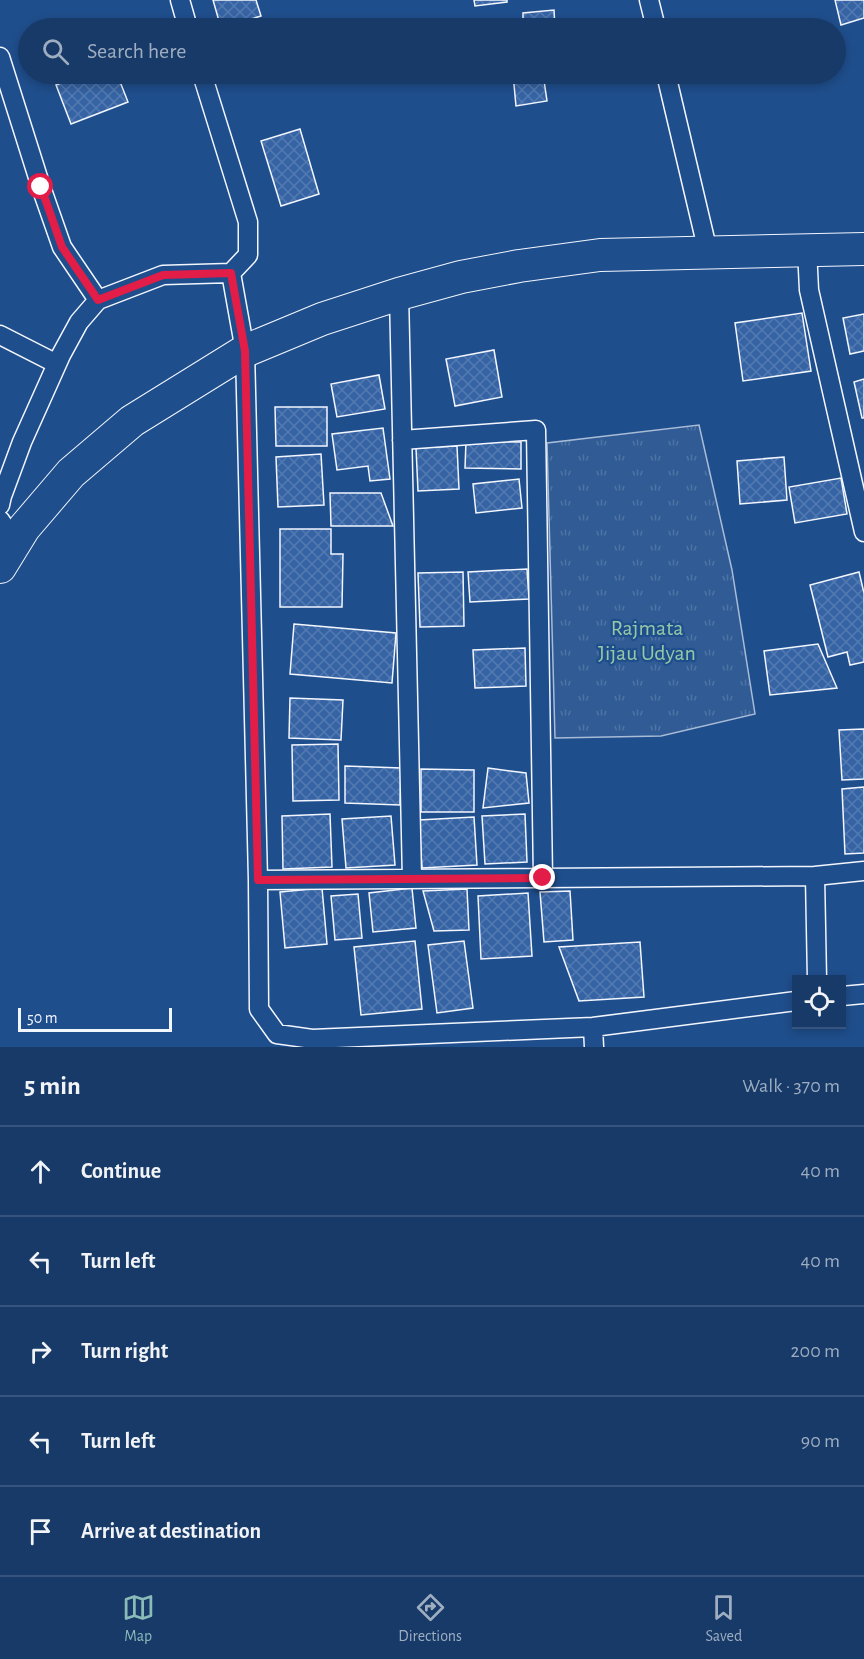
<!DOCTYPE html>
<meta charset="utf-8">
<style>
body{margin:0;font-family:"Alegreya Sans",sans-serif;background:#244571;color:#f1f3f6}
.controls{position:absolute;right:18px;bottom:18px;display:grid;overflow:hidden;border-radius:0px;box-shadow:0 3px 9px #0003}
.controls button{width:54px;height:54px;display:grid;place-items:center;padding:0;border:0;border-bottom:2px solid #36547d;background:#173a69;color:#f1f3f6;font:30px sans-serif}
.scale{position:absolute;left:18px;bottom:15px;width:154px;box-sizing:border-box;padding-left:6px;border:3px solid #f2f6ff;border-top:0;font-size:16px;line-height:21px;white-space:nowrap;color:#f2f6ff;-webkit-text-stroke:4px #1f4e8c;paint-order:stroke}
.stop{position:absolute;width:18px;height:18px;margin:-14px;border:4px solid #e11d48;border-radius:50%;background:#fff}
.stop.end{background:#e11d48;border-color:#fff;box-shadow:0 2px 6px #0008}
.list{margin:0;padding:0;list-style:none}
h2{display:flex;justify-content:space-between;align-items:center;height:78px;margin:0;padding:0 24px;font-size:26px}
h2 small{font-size:20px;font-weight:400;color:#9eadc0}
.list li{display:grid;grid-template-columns:39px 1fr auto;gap:18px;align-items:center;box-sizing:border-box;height:90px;padding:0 24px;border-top:2px solid #36547d}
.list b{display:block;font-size:22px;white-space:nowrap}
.list em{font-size:20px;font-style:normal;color:#9eadc0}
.icon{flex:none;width:33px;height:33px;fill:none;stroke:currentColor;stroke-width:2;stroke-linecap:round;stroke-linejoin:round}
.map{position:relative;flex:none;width:864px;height:1047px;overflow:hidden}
.search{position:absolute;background:#173a69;box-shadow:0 3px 9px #0003;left:18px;right:18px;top:18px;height:66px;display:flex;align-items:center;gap:15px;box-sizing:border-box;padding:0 21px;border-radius:33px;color:#9eadc0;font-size:22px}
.sheet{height:528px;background:#173a69}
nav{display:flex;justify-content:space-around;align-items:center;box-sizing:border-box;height:84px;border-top:2px solid #36547d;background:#173a69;font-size:16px;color:#9eadc0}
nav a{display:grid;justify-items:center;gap:3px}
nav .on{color:#8bbbb9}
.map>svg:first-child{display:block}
.park{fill:url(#park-tufts);stroke:#a8bbd7;stroke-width:1.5}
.building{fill:url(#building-cross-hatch);stroke:#f2f6ff;stroke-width:1.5}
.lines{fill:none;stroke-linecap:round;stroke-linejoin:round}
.minor-casing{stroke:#f2f6ff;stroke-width:21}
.trunk-casing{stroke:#f2f6ff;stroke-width:34}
.minor{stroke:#1f4e8c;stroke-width:18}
.trunk{stroke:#1f4e8c;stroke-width:32}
.route{stroke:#e11d48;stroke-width:8}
.labels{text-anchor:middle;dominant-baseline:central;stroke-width:4.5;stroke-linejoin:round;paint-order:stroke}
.park-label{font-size:22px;fill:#97c8a6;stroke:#1f4e8c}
</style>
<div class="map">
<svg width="864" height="1047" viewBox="0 0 864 1047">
<defs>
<pattern id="park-tufts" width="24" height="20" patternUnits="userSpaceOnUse" patternTransform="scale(1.5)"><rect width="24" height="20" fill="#305b95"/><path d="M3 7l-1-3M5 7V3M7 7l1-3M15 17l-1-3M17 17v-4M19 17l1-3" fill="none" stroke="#4e73a5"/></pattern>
<pattern id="building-cross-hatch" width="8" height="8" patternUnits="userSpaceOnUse" patternTransform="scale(1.5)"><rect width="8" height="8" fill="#3563a3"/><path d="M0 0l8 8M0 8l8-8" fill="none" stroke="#537ab1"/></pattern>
</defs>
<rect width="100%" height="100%" fill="#1f4e8c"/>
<path class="park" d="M699 425 732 570 755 714 661 736 555 738 547 443Z"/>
<path class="building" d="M213 0H256L261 16 221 28Z
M474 0H507V2L475 6Z
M835 0H864V18L841 25Z
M554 10 555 28H523V13Z
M84 74H117L128 102 71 124 56 85Z
M513 74H543L547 101 516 106Z
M300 129 319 194 281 206 261 141Z
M802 313 811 371 743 381 735 323Z
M864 314V351L850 354 843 318Z
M494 350 502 397 455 406 446 359Z
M379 375 385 409 337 417 331 384Z
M864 379V418H862L854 382Z
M275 407H327V446H276Z
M383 428 390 479 370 481 368 466 337 470 332 434Z
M466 441 521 442V469L465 468Z
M457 446 459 489 418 491 416 448Z
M321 454 324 505 278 507 276 457Z
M784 457 787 500 740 504 737 461Z
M841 478 847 514 795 523 789 487Z
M519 479 522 508 476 513 473 484Z
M330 493H381L393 526H331Z
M280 529H331V554H343L342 607H280Z
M527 569 529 599 470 602 468 572Z
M463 572 464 626 420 627 418 573Z
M859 572 864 593V662L850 665 847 652 828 657 810 585Z
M294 624 396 633 392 683 290 674Z
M818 644 837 688 770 695 764 651Z
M525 648 526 686 475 688 473 650Z
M290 698 343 700 341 740 289 738Z
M864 729V779L842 780 839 730Z
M338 744 339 800 293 801 292 745Z
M345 766 401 768 400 805 345 803Z
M488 768 526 773 529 803 483 808Z
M421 769 474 770V812H421Z
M864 787V853L845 854 842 789Z
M330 814 332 867 283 869 282 816Z
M525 814 527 862 485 864 482 816Z
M391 816 395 865 346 868 342 819Z
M474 817 477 865 422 868 419 820Z
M322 888 327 944 285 948 280 892Z
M412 888 416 928 373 932 369 893Z
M467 889 469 930 434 931 423 891Z
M570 891 573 940 544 942 540 892Z
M528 893 532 956 481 959 478 896Z
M358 894 362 938 335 940 331 896Z
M415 941 422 1009 361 1015 354 947Z
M464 941 473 1008 437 1013 428 945Z
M640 942 644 997 579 1001 559 947Z"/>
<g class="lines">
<g class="minor-casing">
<path id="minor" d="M180 0 188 28
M649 0 656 28
M0 57 41 187 62 247 98 300
M666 74 708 252
M807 249 809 290 864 532
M231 273 245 351 258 880 259 1009 277 1034 312 1039 593 1027 796 1001
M399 294 412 879
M0 335 57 364
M402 440 536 430 543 878
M0 505 2 496 22 442 61 355 79 322 98 300 163 275 231 273 248 255V222L202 74
M0 520 15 542
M815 876 864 871
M258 880 815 876 817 980
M842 996 864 994
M593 1027 594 1047"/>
</g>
<g class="trunk-casing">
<path id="trunk" d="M0 567 24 528 71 473 132 421 245 351 322 319 399 294 461 277 519 266 600 255 864 249"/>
</g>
<use href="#minor" class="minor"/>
<use href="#trunk" class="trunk"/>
</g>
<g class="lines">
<path class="route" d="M41 187 62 247 98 300 163 275 231 273 245 351 258 880 543 878"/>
</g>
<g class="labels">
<g class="park-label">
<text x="647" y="628">Rajmata<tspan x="647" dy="25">Jijau Udyan</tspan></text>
</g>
</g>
</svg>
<div class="controls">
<button><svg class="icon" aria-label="locate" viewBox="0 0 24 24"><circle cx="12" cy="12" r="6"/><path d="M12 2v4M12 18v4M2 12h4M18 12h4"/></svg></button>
</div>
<div class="scale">50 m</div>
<div class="stop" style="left:41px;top:187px"></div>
<div class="stop end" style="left:543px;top:878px"></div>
<div class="search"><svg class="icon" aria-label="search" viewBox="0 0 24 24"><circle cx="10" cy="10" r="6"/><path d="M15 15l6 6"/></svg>Search here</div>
</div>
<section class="sheet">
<h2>5 min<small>Walk · 370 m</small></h2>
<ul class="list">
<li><svg class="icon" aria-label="ahead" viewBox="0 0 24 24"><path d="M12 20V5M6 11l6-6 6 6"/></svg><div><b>Continue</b></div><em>40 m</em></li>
<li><svg class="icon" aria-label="left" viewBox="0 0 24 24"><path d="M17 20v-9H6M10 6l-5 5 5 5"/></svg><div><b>Turn left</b></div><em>40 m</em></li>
<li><svg class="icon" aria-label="right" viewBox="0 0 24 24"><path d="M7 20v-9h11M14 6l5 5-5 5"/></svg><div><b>Turn right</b></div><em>200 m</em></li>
<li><svg class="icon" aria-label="left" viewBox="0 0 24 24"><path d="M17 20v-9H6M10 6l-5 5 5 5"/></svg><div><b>Turn left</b></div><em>90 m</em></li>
<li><svg class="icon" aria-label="arrive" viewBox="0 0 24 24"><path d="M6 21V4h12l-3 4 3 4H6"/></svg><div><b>Arrive at destination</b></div></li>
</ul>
</section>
<nav>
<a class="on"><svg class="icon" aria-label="map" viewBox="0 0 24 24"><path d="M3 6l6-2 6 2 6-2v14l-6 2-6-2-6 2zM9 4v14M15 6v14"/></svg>Map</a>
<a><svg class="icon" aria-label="directions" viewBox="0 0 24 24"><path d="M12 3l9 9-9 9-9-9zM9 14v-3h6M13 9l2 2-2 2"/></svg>Directions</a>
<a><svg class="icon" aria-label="saved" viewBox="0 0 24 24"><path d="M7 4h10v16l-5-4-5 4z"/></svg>Saved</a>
</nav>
